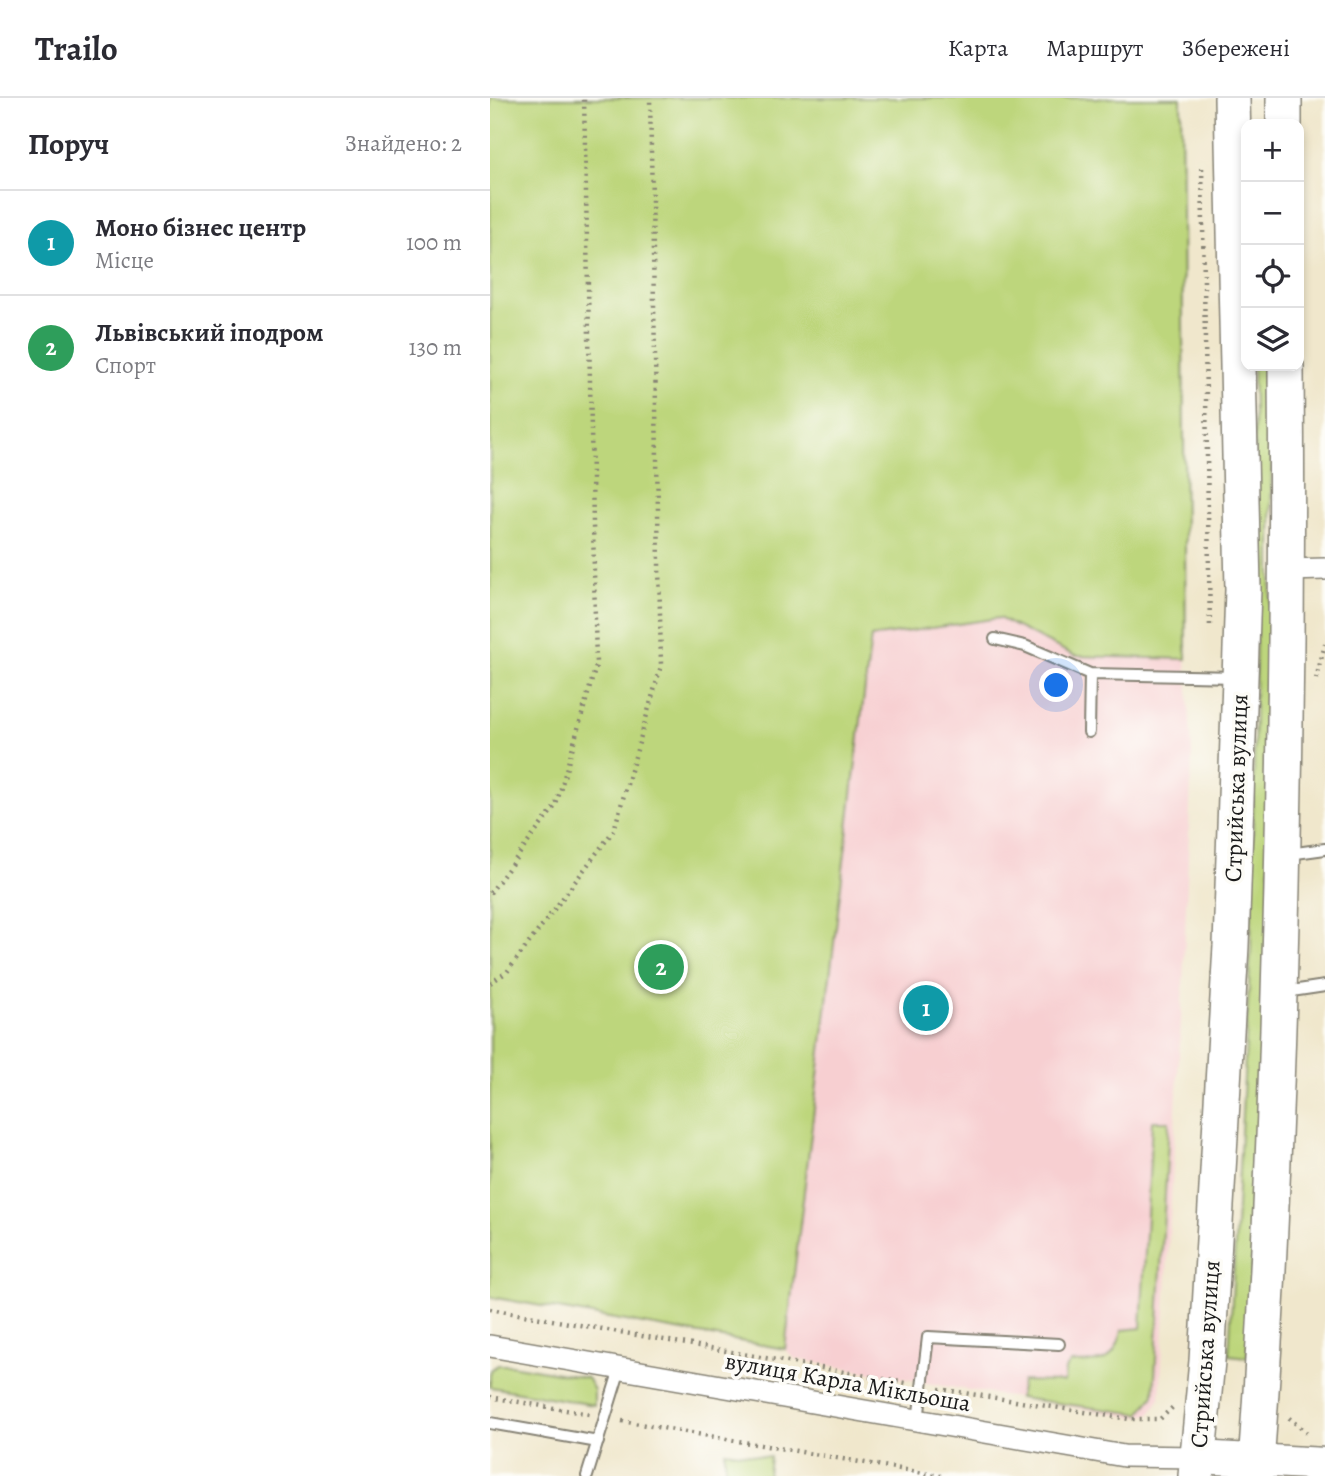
<!DOCTYPE html>
<html lang="uk">
<meta charset="utf-8">
<style>
body{margin:0;font-family:Alegreya,serif;background:#f7f7f7;color:#2b2b33}
.controls{position:absolute;right:21px;top:21px;display:grid;overflow:hidden;border-radius:14px;box-shadow:0 4px 10px #0003}
.controls button{width:63px;height:63px;display:grid;place-items:center;padding:0;border:0;border-bottom:2px solid #e1e1e2;background:#fff;color:#2b2b33;font:35px sans-serif}
.you{position:absolute;left:567px;top:588px;width:24px;height:24px;margin:-18px;border:5px solid #fff;border-radius:50%;background:#1a73e8;box-shadow:0 0 0 10px #1a73e833}
.badge{display:grid;place-items:center;width:46px;height:46px;border-radius:50%;background:#ea580c;color:#fff;font-size:23px;font-weight:700}
.pin{position:absolute;translate:-50% -50%;border:4px solid #fff;box-shadow:0 2px 7px #0006}
.list{margin:0;padding:0;list-style:none}
h2{display:flex;justify-content:space-between;align-items:center;height:91px;margin:0;padding:0 28px;font-size:30px}
h2 small{font-size:23px;font-weight:400;color:#7c7c81}
.list li{display:grid;grid-template-columns:46px 1fr auto;gap:21px;align-items:center;box-sizing:border-box;height:105px;padding:0 28px;border-top:2px solid #e1e1e2}
.list b{display:block;font-size:26px;white-space:nowrap}
.list p{margin:0;font-size:23px;white-space:nowrap;color:#7c7c81}
.list em{font-size:23px;font-style:normal;color:#7c7c81}
.icon{flex:none;width:38px;height:38px;fill:none;stroke:currentColor;stroke-width:2;stroke-linecap:round;stroke-linejoin:round}
.map{position:relative;flex:none;width:835px;height:1378px;overflow:hidden}
header{display:flex;align-items:center;gap:42px;box-sizing:border-box;height:98px;padding:0 35px;background:#fff;border-bottom:2px solid #e1e1e2}
header strong{font-size:33px}
nav{display:flex;gap:38px;margin-inline-start:auto;font-size:24px}
main{display:flex}
aside{flex:1;background:#fff}
.map>svg:first-child{display:block}
.built{fill:#f7cfd1}
.green{fill:#bdd67b;stroke:#6c794c;stroke-width:2}
.lines{fill:none;stroke-linecap:round;stroke-linejoin:round}
.lane-casing{stroke:#868274;stroke-width:14}
.street-casing{stroke:#868274;stroke-width:24}
.secondary-casing{stroke:#868274;stroke-width:35}
.primary-casing{stroke:#868274;stroke-width:38}
.path{stroke:#868274;stroke-width:4.5;stroke-dasharray:2 5;stroke-linecap:butt}
.lane{stroke:#fff;stroke-width:10}
.street{stroke:#fff;stroke-width:21}
.secondary{stroke:#fff;stroke-width:32}
.primary{stroke:#fff;stroke-width:35}
.labels{text-anchor:middle;dominant-baseline:central;stroke-width:7;stroke-linejoin:round;paint-order:stroke}
.street-label{font-size:24px;fill:#1c1c1c;stroke:#fdfcf7}
</style>
<header>
<strong>Trailo</strong>
<nav><a>Карта</a><a>Маршрут</a><a>Збережені</a></nav>
</header>
<main>
<aside>
<h2>Поруч<small>Знайдено: 2</small></h2>
<ul class="list">
<li><span class="badge" style="background:#0f9aa8">1</span><div><b>Моно бізнес центр</b><p>Місце</p></div><em>100 m</em></li>
<li><span class="badge" style="background:#2e9e5b">2</span><div><b>Львівський іподром</b><p>Спорт</p></div><em>130 m</em></li>
</ul>
</aside>
<div class="map">
<svg width="835" height="1378" viewBox="0 0 835 1378">
<rect width="100%" height="100%" fill="#fdfcf7"/>
<filter id="ink" filterUnits="userSpaceOnUse"><feTurbulence type="fractalNoise" baseFrequency=".0143" numOctaves="2"/><feDisplacementMap in="SourceGraphic" scale="14" xChannelSelector="R" yChannelSelector="G"/><feConvolveMatrix kernelMatrix="1 2 1 2 8 2 1 2 1" color-interpolation-filters="sRGB"/></filter>
<filter id="wash" filterUnits="userSpaceOnUse"><feTurbulence type="fractalNoise" baseFrequency=".00686" numOctaves="4" result="noise"/><feDisplacementMap in="SourceGraphic" scale="28" xChannelSelector="R" yChannelSelector="G"/><feGaussianBlur stdDeviation="1.57" result="paint"/><feColorMatrix in="noise" values="0 0 0 0 0 0 0 0 0 0 0 0 0 0 0 0 0 1.4 0 .05"/><feComposite in="paint" operator="in"/></filter>
<g filter="url(#wash)">
<rect width="100%" height="100%" fill="#f0e7cc"/>
<path class="built" d="M509 520 585 557 696 561 702 656 693 886 670 1300 660 1316 644 1319 448 1287 305 1261 295 1251 381 539Z"/>
<path class="green" d="M0 0H691L696 561 585 558 509 520 381 539 295 1251 0 1199Z
M763 268H782L779 850 757 1259 739 1257 761 850 767 477Z
M662 1023H679L664 1297 650 1316 529 1300 532 1283 574 1284 575 1271 581 1265C613 1264 624 1266 632 1232L651 1230Z
M8 1267H21L97 1280 104 1292V1307L0 1289V1272Z
M235 1353 280 1359 278 1378H235Z"/>
</g>
<g filter="url(#ink)">
<g class="lines">
<g class="lane-casing">
<path id="lane" d="M505 541 535 548 600 576 747 579
M599 634 600 576
M799 756 835 751
M795 894 835 888
M428 1323 438 1239 569 1246
M0 1325 108 1344
M97 1378 130 1271"/>
</g>
<g class="street-casing">
<path id="street" d="M798 472 835 471
M0 1248 634 1358 708 1359"/>
</g>
<g class="secondary-casing">
<path id="secondary" d="M708 1359 835 1366"/>
</g>
<g class="primary-casing">
<path id="primary" d="M794 0V26
M706 1378 717 1263 741 848 753 491 742 0
M765 1378C776 1239 782 1099 787 960 795 729 798 499 796 268"/>
</g>
<path class="path" d="M712 70 720 530
M826 581 835 546
M0 795 66 707 106 568 94 0
M0 885 17 874 124 732 171 568 160 0
M0 1211 416 1285
M449 1291 639 1321H670L683 1309
M0 1299 99 1316
M799 1320 819 1337
M132 1323 451 1378"/>
<use href="#lane" class="lane"/>
<use href="#street" class="street"/>
<use href="#secondary" class="secondary"/>
<use href="#primary" class="primary"/>
</g>
</g>
<g class="labels">
<g class="street-label">
<text transform="translate(746 690) rotate(-88)">Стрийська вулиця</text>
<text transform="translate(715 1256) rotate(-86)">Стрийська вулиця</text>
<text transform="translate(358 1284) rotate(10)">вулиця Карла Мікльоша</text>
</g>
</g>
</svg>
<div class="controls">
<button>+</button>
<button>−</button>
<button><svg class="icon" aria-label="locate" viewBox="0 0 24 24"><circle cx="12" cy="12" r="6"/><path d="M12 2v4M12 18v4M2 12h4M18 12h4"/></svg></button>
<button><svg class="icon" aria-label="layers" viewBox="0 0 24 24"><path d="M12 4l9 5-9 5-9-5zM3 14l9 5 9-5"/></svg></button>
</div>
<div class="you"></div>
<div class="pin badge" style="left:436px;top:910px;background:#0f9aa8">1</div>
<div class="pin badge" style="left:171px;top:869px;background:#2e9e5b">2</div>
</div>
</main>
